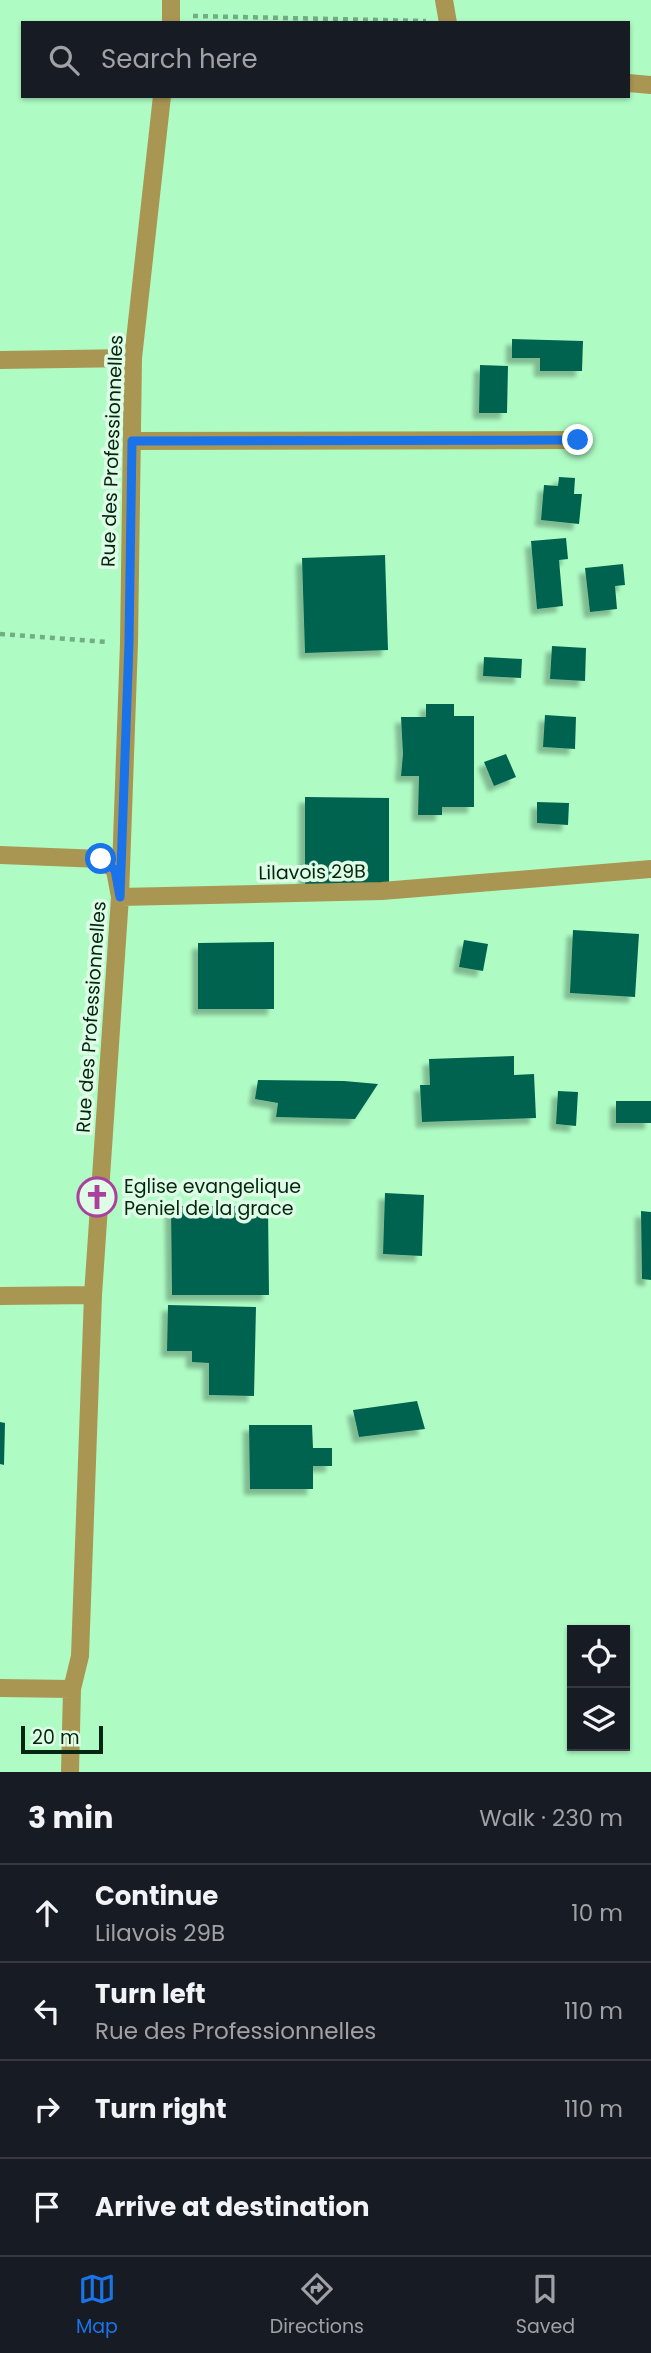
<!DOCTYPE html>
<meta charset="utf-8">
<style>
body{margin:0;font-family:Poppins,sans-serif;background:#242831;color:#f1f3f6}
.controls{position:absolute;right:21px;bottom:21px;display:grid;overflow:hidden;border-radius:0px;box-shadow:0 2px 5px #0004}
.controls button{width:63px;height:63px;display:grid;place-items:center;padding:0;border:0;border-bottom:2px solid #363941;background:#171b24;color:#f1f3f6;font:35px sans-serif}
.scale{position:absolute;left:21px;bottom:18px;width:82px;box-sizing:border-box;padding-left:7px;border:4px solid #042511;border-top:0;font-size:19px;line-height:24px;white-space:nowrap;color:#042511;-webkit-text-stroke:5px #dffde6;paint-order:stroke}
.stop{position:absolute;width:21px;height:21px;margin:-16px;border:5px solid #1a73e8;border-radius:50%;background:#fff}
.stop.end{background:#1a73e8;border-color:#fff;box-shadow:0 2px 7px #0008}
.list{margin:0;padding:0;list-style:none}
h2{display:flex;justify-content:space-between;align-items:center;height:91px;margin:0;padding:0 28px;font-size:30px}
h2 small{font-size:23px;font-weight:400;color:#9ea1a6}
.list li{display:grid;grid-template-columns:46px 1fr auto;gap:21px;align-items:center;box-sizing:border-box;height:98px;padding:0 28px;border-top:2px solid #363941}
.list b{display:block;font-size:26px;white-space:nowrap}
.list p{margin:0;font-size:23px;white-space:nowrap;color:#9ea1a6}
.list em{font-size:23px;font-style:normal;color:#9ea1a6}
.icon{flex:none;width:38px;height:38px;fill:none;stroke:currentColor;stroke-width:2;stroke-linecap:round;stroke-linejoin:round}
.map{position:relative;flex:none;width:651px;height:1772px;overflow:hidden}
.search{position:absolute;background:#171b24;box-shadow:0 2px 5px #0004;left:21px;right:21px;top:21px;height:77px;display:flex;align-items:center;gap:18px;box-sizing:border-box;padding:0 24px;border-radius:0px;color:#9ea1a6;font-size:26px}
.sheet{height:483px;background:#171b24}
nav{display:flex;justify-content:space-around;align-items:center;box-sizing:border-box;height:98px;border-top:2px solid #363941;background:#171b24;font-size:19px;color:#9ea1a6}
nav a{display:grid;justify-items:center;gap:4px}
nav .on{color:#1a73e8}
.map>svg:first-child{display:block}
.building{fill:#006450;filter:url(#shadow)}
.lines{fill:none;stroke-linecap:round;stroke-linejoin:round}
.path{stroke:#71ae83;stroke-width:4.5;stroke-dasharray:5 5;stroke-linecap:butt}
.street{stroke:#aa9653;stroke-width:18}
.route{stroke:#1a73e8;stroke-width:9}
.labels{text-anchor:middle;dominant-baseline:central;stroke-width:7;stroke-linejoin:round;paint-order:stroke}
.street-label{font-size:19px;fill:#042511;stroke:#dffde6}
.poi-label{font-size:19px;fill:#042511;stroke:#dffde6;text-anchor:start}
</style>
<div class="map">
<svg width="651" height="1772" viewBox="0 0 651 1772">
<defs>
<filter id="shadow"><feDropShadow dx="-6" dy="6" stdDeviation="2" flood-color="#0004"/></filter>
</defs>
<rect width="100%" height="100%" fill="#aefcc4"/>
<path class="building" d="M512 339 583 341 582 371H540V358H512Z
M480 365 508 366 507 413H479Z
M559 477 575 478 574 494H582L579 524 541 520 544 485 558 486Z
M566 538 568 559 559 560 563 606 537 609 531 541Z
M385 555 388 650 305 653 302 558Z
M623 564 625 585 615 586 617 609 590 612 585 568Z
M552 646 586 648 585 681 550 679Z
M484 657 522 659 521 678 483 676Z
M426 704H454V716H474V807H442V815H418L419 776H401L403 754 401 717H426Z
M545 715 576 717 575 749 543 747Z
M506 754 516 777 494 786 484 762Z
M305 797 389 798V884H305Z
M537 802 569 803 568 825 537 823Z
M573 930 639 934 635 997 570 993Z
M464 940 488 944 483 971 459 967Z
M274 942V1009H198V943Z
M514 1056V1075L534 1074 536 1118 422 1122 420 1085H430L429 1059Z
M258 1080 344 1081 378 1084 355 1119 276 1117 278 1103 255 1099Z
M558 1091 578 1092 576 1126 556 1124Z
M616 1101H651V1123H616Z
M385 1193 424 1195 422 1256 383 1254Z
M171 1206H268L269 1295H172Z
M641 1211 651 1212V1280L642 1279Z
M168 1305 256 1307 254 1396 209 1395V1363L192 1362V1351H167Z
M417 1401 425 1429 359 1437 353 1410Z
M0 1422 5 1423 4 1465 0 1464Z
M249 1425H312L313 1448H332V1466H313V1489H250Z"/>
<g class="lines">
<path class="path" d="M193 16 426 21
M0 634 107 642"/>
<path class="street" d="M171 0V23
M444 0 448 23
M628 83 651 85
M0 360 133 358
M132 441 578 440
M0 855 101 859 115 870 120 897 382 891 651 869
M0 1296 93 1295
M0 1688 72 1689
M70 1772 72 1689 80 1656 93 1295 120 897 129 643 133 358 162 96"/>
</g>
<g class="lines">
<path class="route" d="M101 859 115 870 120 897 129 643 132 441 578 440"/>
</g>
<defs>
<g id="church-ring" transform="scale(2.0125)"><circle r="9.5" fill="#dffde6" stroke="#ac409f" stroke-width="1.5"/><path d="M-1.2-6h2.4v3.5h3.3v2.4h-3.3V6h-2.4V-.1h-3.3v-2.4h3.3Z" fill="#ac409f"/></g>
</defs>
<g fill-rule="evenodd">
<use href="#church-ring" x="97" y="1197"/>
</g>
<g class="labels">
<g class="street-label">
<text transform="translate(112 451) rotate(-88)">Rue des Professionnelles</text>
<text transform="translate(312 872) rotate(-1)">Lilavois 29B</text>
<text transform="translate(91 1017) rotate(-86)">Rue des Professionnelles</text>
</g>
<g class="poi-label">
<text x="124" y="1186">Eglise evangelique<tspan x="124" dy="22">Peniel de la grace</tspan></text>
</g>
</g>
</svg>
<div class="controls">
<button><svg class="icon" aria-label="locate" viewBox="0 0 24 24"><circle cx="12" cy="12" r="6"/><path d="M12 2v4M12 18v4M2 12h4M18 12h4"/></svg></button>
<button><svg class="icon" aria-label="layers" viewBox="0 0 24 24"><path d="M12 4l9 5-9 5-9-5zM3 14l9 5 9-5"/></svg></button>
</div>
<div class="scale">20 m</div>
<div class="stop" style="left:101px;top:859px"></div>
<div class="stop end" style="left:578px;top:440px"></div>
<div class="search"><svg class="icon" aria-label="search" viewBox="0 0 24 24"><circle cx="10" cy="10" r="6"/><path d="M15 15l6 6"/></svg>Search here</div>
</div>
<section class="sheet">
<h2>3 min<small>Walk · 230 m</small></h2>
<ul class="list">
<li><svg class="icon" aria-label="ahead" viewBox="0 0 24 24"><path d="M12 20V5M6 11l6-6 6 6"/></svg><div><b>Continue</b><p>Lilavois 29B</p></div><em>10 m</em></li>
<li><svg class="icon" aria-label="left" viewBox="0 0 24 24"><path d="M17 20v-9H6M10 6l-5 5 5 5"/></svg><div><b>Turn left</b><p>Rue des Professionnelles</p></div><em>110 m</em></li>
<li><svg class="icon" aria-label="right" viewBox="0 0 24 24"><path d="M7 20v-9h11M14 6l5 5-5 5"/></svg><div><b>Turn right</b></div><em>110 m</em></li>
<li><svg class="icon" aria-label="arrive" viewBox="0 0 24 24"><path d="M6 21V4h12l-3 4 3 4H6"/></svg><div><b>Arrive at destination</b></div></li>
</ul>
</section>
<nav>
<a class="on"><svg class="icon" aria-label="map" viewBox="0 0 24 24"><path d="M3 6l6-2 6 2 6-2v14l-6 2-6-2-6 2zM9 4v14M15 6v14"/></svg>Map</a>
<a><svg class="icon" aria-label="directions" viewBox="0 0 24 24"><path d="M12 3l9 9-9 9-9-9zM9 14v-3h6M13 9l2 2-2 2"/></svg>Directions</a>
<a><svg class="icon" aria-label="saved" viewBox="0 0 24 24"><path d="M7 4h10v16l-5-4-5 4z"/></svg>Saved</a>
</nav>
